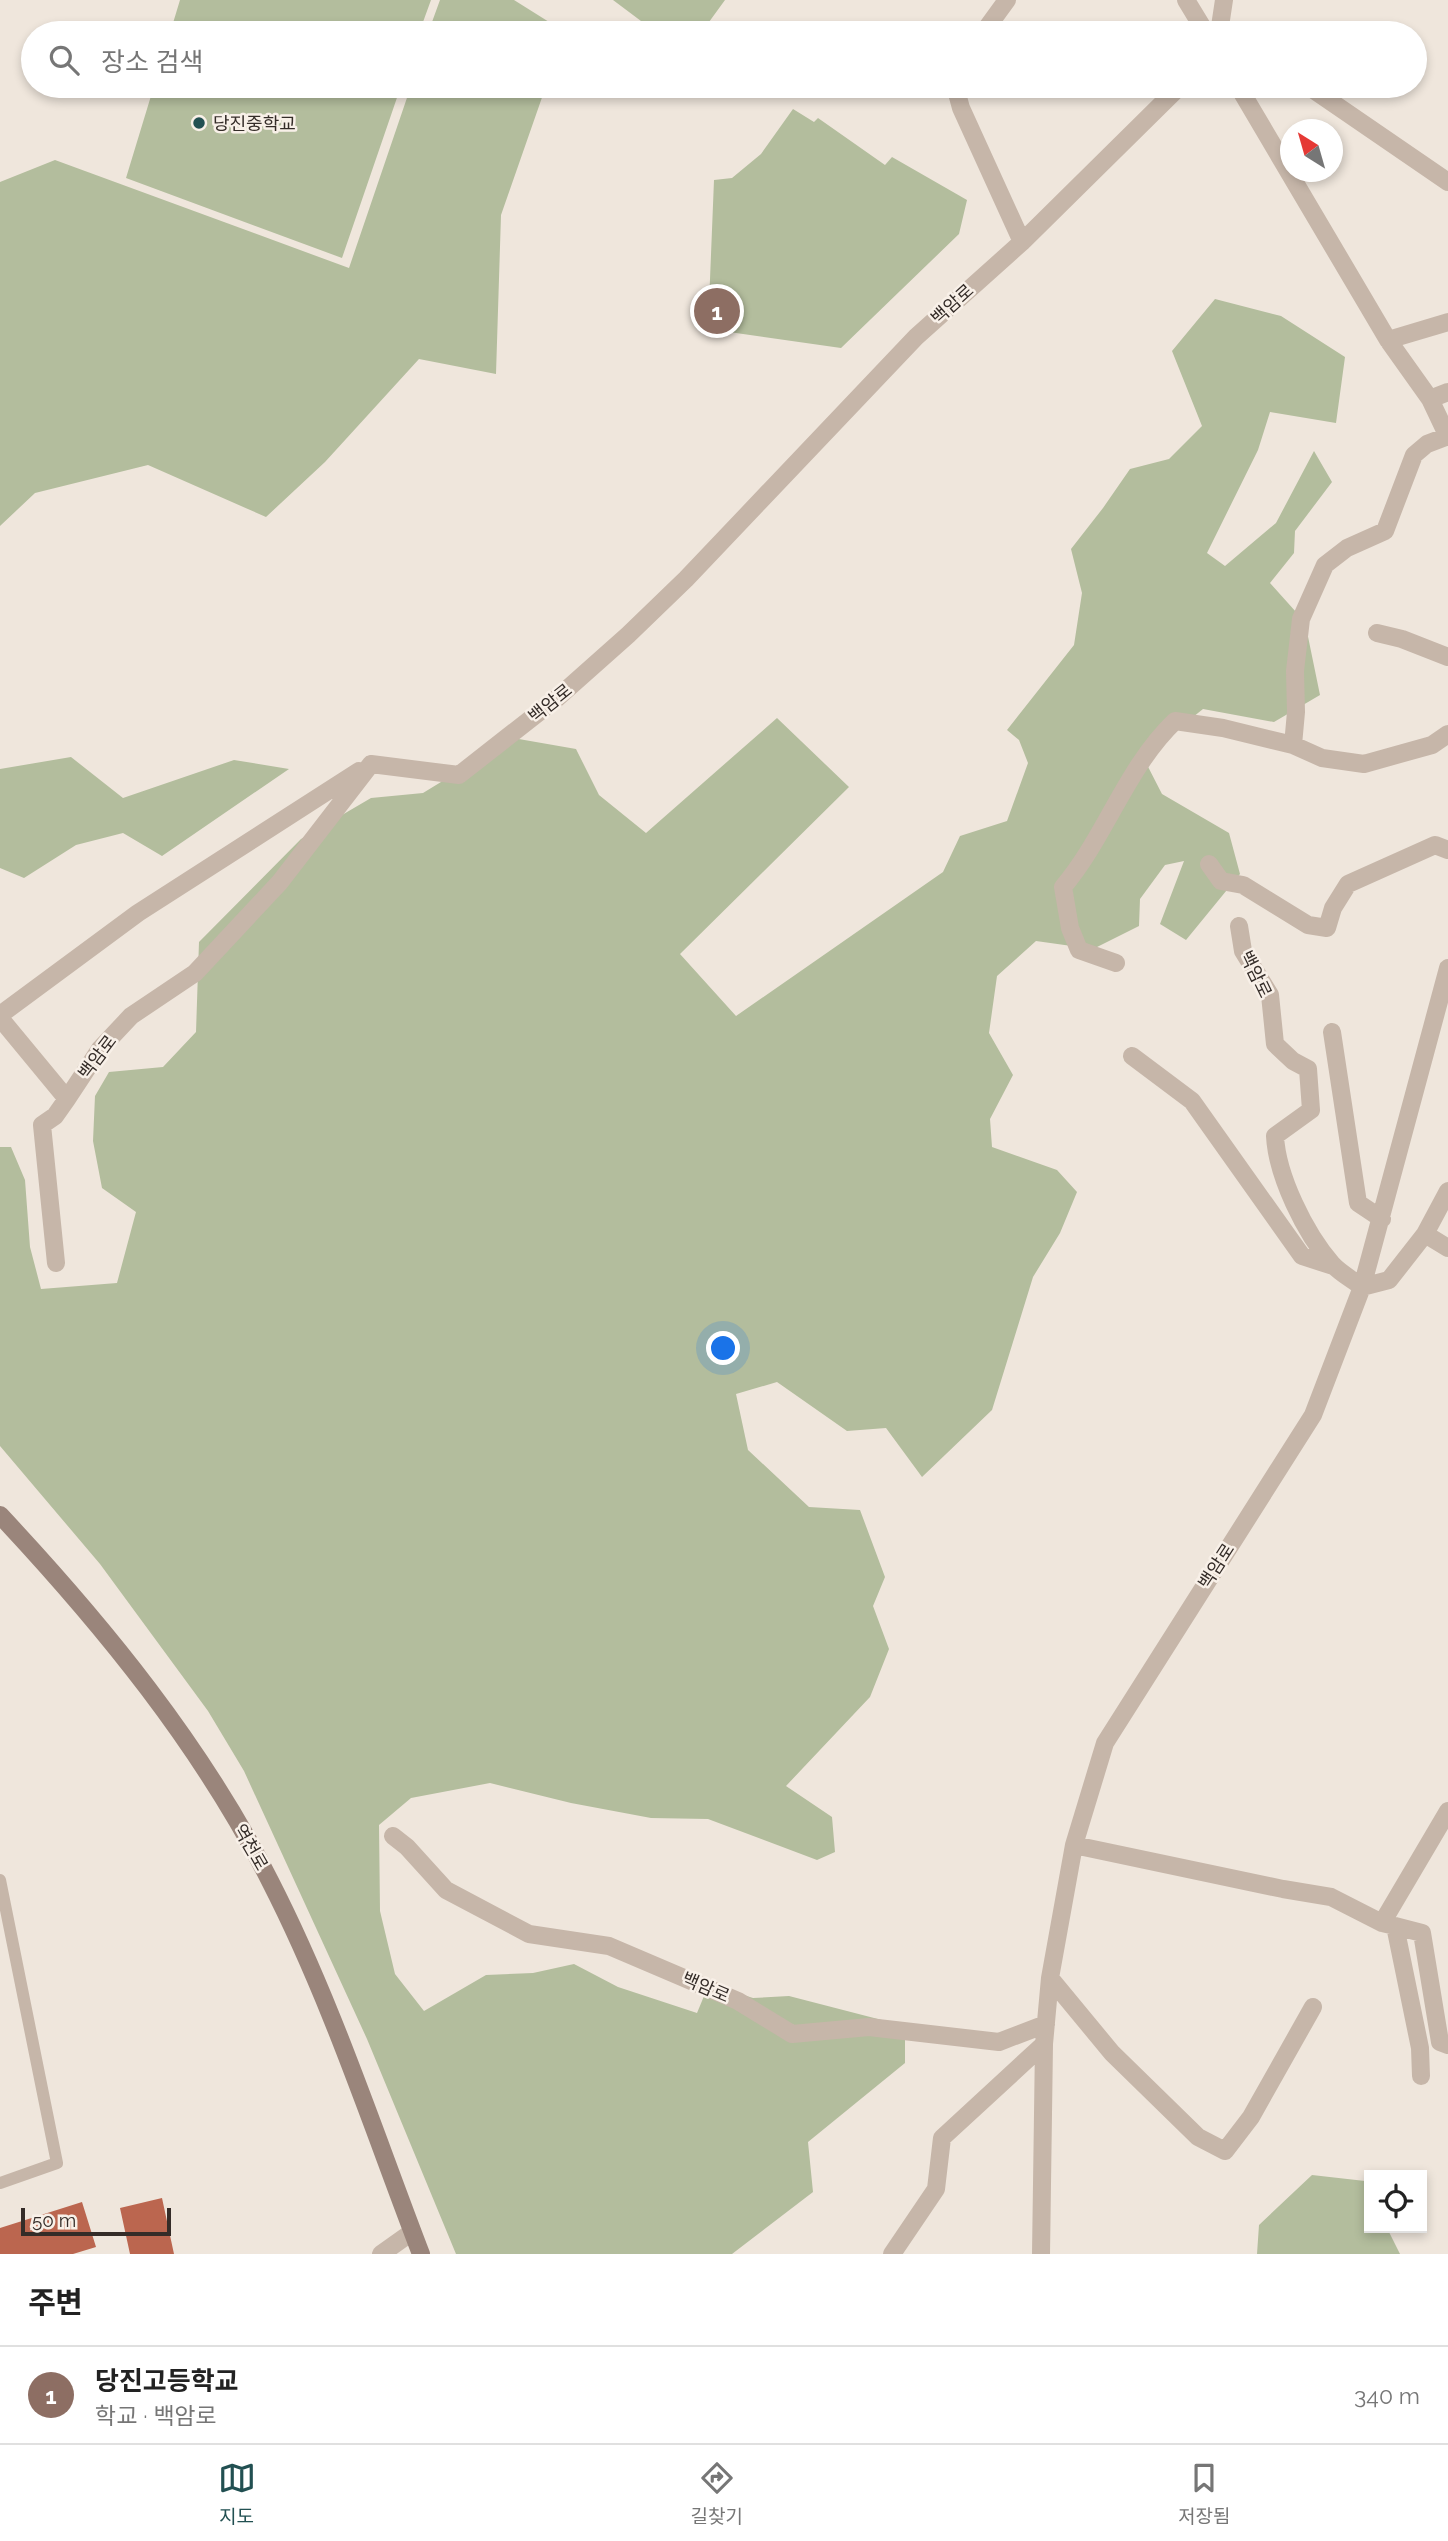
<!DOCTYPE html>
<html lang="ko">
<meta charset="utf-8">
<style>
body{margin:0;font-family:Raleway,"Noto Sans KR",sans-serif;background:#f2f2f2;color:#222}
.controls{position:absolute;right:21px;bottom:21px;display:grid;overflow:hidden;border-radius:0px;box-shadow:0 4px 10px #0003}
.controls button{width:63px;height:63px;display:grid;place-items:center;padding:0;border:0;border-bottom:2px solid #e0e0e0;background:#fff;color:#222;font:35px sans-serif}
.compass{position:absolute;left:1280px;top:119px;width:63px;height:63px;border-radius:50%;background:#fff;box-shadow:0 4px 10px #0003;rotate:323deg}
.scale{position:absolute;left:21px;bottom:18px;width:150px;box-sizing:border-box;padding-left:7px;border:4px solid #342c28;border-top:0;font-size:19px;line-height:24px;white-space:nowrap;color:#342c28;-webkit-text-stroke:5px #f8f0e8;paint-order:stroke}
.you{position:absolute;left:724px;top:1349px;width:24px;height:24px;margin:-18px;border:5px solid #fff;border-radius:50%;background:#1a73e8;box-shadow:0 0 0 10px #1a73e833}
.badge{display:grid;place-items:center;width:46px;height:46px;border-radius:50%;background:#225052;color:#fff;font-size:23px;font-weight:700}
.pin{position:absolute;translate:-50% -50%;border:4px solid #fff;box-shadow:0 2px 7px #0006}
.list{margin:0;padding:0;list-style:none}
h2{display:flex;justify-content:space-between;align-items:center;height:91px;margin:0;padding:0 28px;font-size:30px}
h2 small{font-size:23px;font-weight:400;color:#767676}
.list li{display:grid;grid-template-columns:46px 1fr auto;gap:21px;align-items:center;box-sizing:border-box;height:98px;padding:0 28px;border-top:2px solid #e0e0e0}
.list b{display:block;font-size:26px;white-space:nowrap}
.list p{margin:0;font-size:23px;white-space:nowrap;color:#767676}
.list em{font-size:23px;font-style:normal;color:#767676}
.icon{flex:none;width:38px;height:38px;fill:none;stroke:currentColor;stroke-width:2;stroke-linecap:round;stroke-linejoin:round}
.map{position:relative;flex:none;width:1448px;height:2254px;overflow:hidden}
.search{position:absolute;background:#fff;box-shadow:0 4px 10px #0003;left:21px;right:21px;top:21px;height:77px;display:flex;align-items:center;gap:18px;box-sizing:border-box;padding:0 24px;border-radius:38px;color:#767676;font-size:26px}
.sheet{height:189px;background:#fff}
nav{display:flex;justify-content:space-around;align-items:center;box-sizing:border-box;height:98px;border-top:2px solid #e0e0e0;background:#fff;font-size:19px;color:#767676}
nav a{display:grid;justify-items:center;gap:4px}
nav .on{color:#225052}
.map>svg:first-child{display:block}
.green{fill:#b3bd9d}
.building{fill:#bb664f}
.lines{fill:none;stroke-linecap:round;stroke-linejoin:round}
.lane{stroke:#c6b6a9;stroke-width:12}
.street{stroke:#c6b6a9;stroke-width:18}
.secondary{stroke:#9a857b;stroke-width:18}
.poi-dot{fill:#225052;stroke:#f8f0e8;stroke-width:2.5}
.labels{text-anchor:middle;dominant-baseline:central;stroke-width:5;stroke-linejoin:round;paint-order:stroke}
.poi-label{font-size:18px;fill:#342c28;stroke:#f8f0e8;text-anchor:start}
.street-label{font-size:18px;fill:#342c28;stroke:#f8f0e8}
</style>
<div class="map">
<svg width="1448" height="2254" viewBox="0 0 1448 2254">
<rect width="100%" height="100%" fill="#efe6dc"/>
<path class="green" d="M180 0H431L419 33H170Z
M440 0H514L565 32 428 33Z
M613 0H725L701 33H657Z
M154 86H401L342 258 126 178Z
M411 86H546L501 215 496 374 419 359 325 462 266 517 148 465 35 493 0 526V182L55 160 349 268Z
M793 109 814 122 818 118 885 165 892 157 967 200 959 234 841 348 708 329 714 180 732 178 761 154Z
M1215 299 1281 316 1345 357 1336 423 1270 412 1258 450 1207 553 1225 566 1276 523 1314 451 1332 482 1295 531 1294 553 1270 583 1305 622 1320 695 1274 722 1203 709 1143 757 1162 794 1229 833 1240 874 1186 940 1160 924 1184 861 1165 865 1140 899 1139 926 1093 949 1036 941 997 976 989 1033 1013 1075 990 1119 992 1147 1057 1170 1077 1192 1060 1233 1033 1277 992 1410 922 1477 886 1428 847 1431 777 1382 736 1394 748 1450 809 1507 860 1510 885 1577 873 1606 889 1649 870 1697 786 1786 832 1817 835 1852 817 1860 708 1819 651 1818 571 1803 490 1783 411 1798 379 1825 380 1911 395 1974 424 2011 486 1975 533 1973 574 1964 618 1987 697 2013 709 1984 753 1998 789 1996 905 2026V2063L808 2142 813 2192 732 2254H456L367 2039 244 1771 208 1711 100 1564 0 1446V1147H11L25 1180 30 1247 41 1289 117 1283 136 1212 102 1188 93 1141 95 1096 109 1072 163 1067 196 1032 199 942 301 839 371 798 423 793 513 738 576 749 599 795 646 833 777 718 849 787 680 954 736 1016 943 872 960 836 1007 821 1028 763 1019 740 1007 730 1074 645 1082 593 1071 549 1103 508 1130 469 1169 459 1202 426 1172 351Z
M71 757 123 798 234 760 289 769 162 856 123 833 76 845 24 878 0 868V769Z
M1312 2175 1365 2181 1369 2191V2228H1387L1400 2254H1257L1259 2225Z"/>
<path class="building" d="M162 2198 174 2254H130L120 2208Z
M82 2202 96 2247 73 2254H0V2228Z"/>
<g class="lines">
<path class="lane" d="M0 1880 57 2163 0 2183"/>
<path class="street" d="M1186 0 1206 33
M983 33 1007 0
M1219 33 1224 0
M955 86 961 108 1022 242
M1238 86 1388 340 1430 399 1448 437
M1308 86 1448 182
M1388 340 1448 322
M1430 399 1448 392
M1377 633 1402 639 1448 657
M1293 745 1296 712 1295 671 1301 619 1325 565 1347 548 1385 531 1414 455 1427 444 1448 436
M371 764 459 775 556 699 628 635 686 579 916 337 1022 242 1180 86
M1209 864 1221 881 1243 885 1308 925 1327 928 1333 908 1348 884 1435 845 1448 850
M1239 926 1243 951 1270 995 1275 1044 1293 1061 1308 1069 1311 1110 1275 1136C1277 1176 1305 1233 1332 1264 1340 1273 1353 1280 1362 1287L1389 1280 1425 1234 1448 1191
M1116 963 1079 950 1070 928 1063 887C1106 836 1126 768 1175 721L1223 728 1293 745 1322 758 1364 764 1432 745 1448 734
M0 1015 138 913 359 771
M0 1018 67 1099 55 1116 42 1125 56 1263
M1332 1032 1358 1203 1382 1219
M1132 1056 1192 1101 1302 1256 1333 1266
M67 1099 100 1049 131 1016 195 973 280 882 371 764
M1425 1234 1448 1248
M393 1836 407 1847 446 1890 529 1934 609 1946 738 2001 792 2034 869 2027 999 2042 1046 2024
M1074 1845 1283 1889 1331 1897 1382 1923 1395 1926 1420 2048 1421 2076
M1382 1923 1448 1811
M1395 1926 1422 1933 1440 2042 1448 2045
M1050 1978 1112 2053 1198 2137 1225 2151 1251 2117 1313 2007
M381 2254 412 2232
M892 2254 936 2189 942 2138 1044 2044
M1041 2254 1044 2044 1050 1978 1074 1845 1105 1743 1313 1415 1362 1287 1448 968"/>
<path class="secondary" d="M0 1515C103 1625 202 1746 270 1881 331 2000 373 2129 421 2254"/>
</g>
<circle class="poi-dot" cx="199" cy="123" r="7"/>
<g class="labels">
<g class="poi-label">
<text x="213" y="123">당진중학교</text>
</g>
<g class="street-label">
<text transform="translate(952 304) rotate(-42)">백암로</text>
<text transform="translate(550 703) rotate(-39)">백암로</text>
<text transform="translate(1256 974) rotate(64)">백암로</text>
<text transform="translate(97 1057) rotate(-53)">백암로</text>
<text transform="translate(1216 1566) rotate(-57)">백암로</text>
<text transform="translate(251 1847) rotate(60)">역천로</text>
<text transform="translate(706 1987) rotate(23)">백암로</text>
</g>
</g>
</svg>
<div class="controls">
<button><svg class="icon" aria-label="locate" viewBox="0 0 24 24"><circle cx="12" cy="12" r="6"/><path d="M12 2v4M12 18v4M2 12h4M18 12h4"/></svg></button>
</div>
<svg class="compass" viewBox="-18 -18 36 36"><path d="M0-13l5 13h-10z" fill="#e53935"/><path d="M0 13l5-13h-10z" fill="#767676"/></svg>
<div class="scale">50 m</div>
<div class="you"></div>
<div class="pin badge" style="left:717px;top:311px;background:#8d6e63">1</div>
<div class="search"><svg class="icon" aria-label="search" viewBox="0 0 24 24"><circle cx="10" cy="10" r="6"/><path d="M15 15l6 6"/></svg>장소 검색</div>
</div>
<section class="sheet">
<h2>주변<small></small></h2>
<ul class="list">
<li><span class="badge" style="background:#8d6e63">1</span><div><b>당진고등학교</b><p>학교 · 백암로</p></div><em>340 m</em></li>
</ul>
</section>
<nav>
<a class="on"><svg class="icon" aria-label="map" viewBox="0 0 24 24"><path d="M3 6l6-2 6 2 6-2v14l-6 2-6-2-6 2zM9 4v14M15 6v14"/></svg>지도</a>
<a><svg class="icon" aria-label="directions" viewBox="0 0 24 24"><path d="M12 3l9 9-9 9-9-9zM9 14v-3h6M13 9l2 2-2 2"/></svg>길찾기</a>
<a><svg class="icon" aria-label="saved" viewBox="0 0 24 24"><path d="M7 4h10v16l-5-4-5 4z"/></svg>저장됨</a>
</nav>
